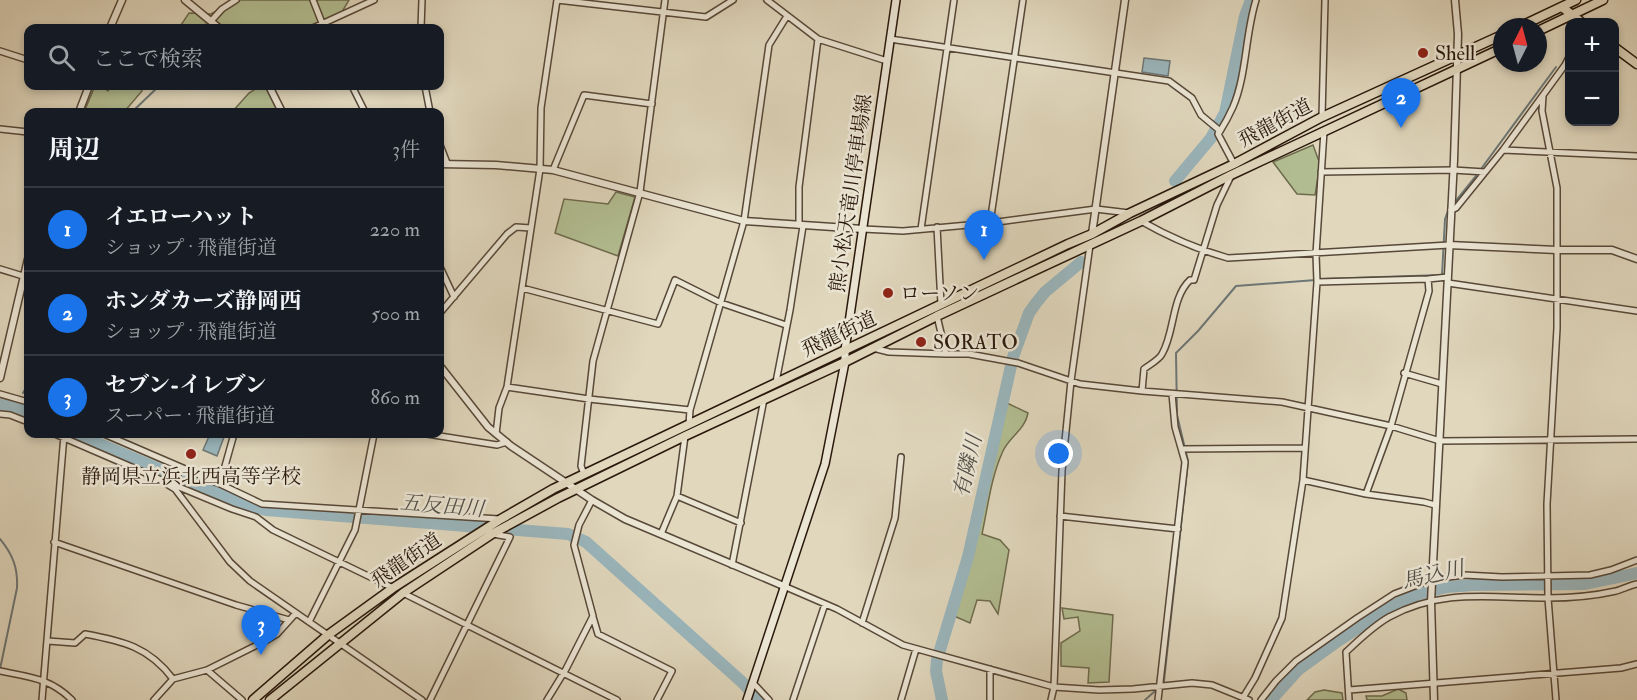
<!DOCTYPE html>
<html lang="ja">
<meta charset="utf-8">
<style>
body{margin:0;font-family:"IM FELL Double Pica","Noto Serif JP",serif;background:#20242c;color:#f1f3f6}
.controls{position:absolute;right:18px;top:18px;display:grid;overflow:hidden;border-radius:12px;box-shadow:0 3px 9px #0003}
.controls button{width:54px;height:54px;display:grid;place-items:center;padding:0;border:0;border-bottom:2px solid #363941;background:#171b24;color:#f1f3f6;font:30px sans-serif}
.compass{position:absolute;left:1493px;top:18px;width:54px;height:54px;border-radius:50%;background:#171b24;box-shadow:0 3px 9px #0003;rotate:6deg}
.you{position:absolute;left:1059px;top:454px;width:21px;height:21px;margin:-15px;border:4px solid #fff;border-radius:50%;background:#1a73e8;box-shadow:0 0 0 9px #1a73e833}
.badge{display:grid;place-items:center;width:39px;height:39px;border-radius:50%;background:#1a73e8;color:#fff;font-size:20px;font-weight:700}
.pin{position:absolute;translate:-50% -50px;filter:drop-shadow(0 2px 3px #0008)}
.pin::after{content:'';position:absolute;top:32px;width:21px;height:18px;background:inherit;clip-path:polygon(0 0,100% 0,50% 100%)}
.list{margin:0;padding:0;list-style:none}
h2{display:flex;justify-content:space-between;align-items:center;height:78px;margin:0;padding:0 24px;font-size:26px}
h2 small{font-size:20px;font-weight:400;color:#9ea1a6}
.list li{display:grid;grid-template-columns:39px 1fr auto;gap:18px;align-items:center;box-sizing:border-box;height:84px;padding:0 24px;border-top:2px solid #363941}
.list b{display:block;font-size:22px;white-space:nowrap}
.list p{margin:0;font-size:20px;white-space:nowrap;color:#9ea1a6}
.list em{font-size:20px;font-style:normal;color:#9ea1a6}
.icon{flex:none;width:33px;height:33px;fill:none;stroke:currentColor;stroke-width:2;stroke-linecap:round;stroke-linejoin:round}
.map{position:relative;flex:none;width:1637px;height:700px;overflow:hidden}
.search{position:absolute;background:#171b24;box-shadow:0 3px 9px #0003;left:24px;top:24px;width:420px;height:66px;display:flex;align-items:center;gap:15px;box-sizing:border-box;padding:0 21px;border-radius:12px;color:#9ea1a6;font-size:22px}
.panel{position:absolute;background:#171b24;box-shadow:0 3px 9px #0003;left:24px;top:108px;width:420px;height:330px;border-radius:12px}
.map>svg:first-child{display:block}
.green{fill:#b2be92;stroke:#6e6b4e;stroke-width:1.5}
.water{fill:#9ab6bd;stroke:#6d7776;stroke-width:1.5}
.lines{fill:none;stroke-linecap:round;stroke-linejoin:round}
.stream{stroke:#6d7776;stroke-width:2}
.river{stroke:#9ab6bd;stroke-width:12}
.minor-casing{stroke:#574838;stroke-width:8}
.tertiary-casing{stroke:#574838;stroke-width:9}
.secondary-casing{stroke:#29180b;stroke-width:10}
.primary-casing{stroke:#29180b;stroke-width:11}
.trunk-casing{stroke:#29180b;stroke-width:11}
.minor{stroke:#ebe5d4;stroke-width:5}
.tertiary{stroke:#ebe5d4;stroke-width:6}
.secondary{stroke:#ebe5d4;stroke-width:7}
.primary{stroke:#e0d7bd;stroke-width:8}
.trunk{stroke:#e0d7bd;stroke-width:8}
.poi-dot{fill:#8f2418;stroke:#ebe5d4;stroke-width:2}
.labels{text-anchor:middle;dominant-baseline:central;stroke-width:5;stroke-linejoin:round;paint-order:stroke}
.poi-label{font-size:20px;fill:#29180b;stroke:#ebe5d4;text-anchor:start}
.street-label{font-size:20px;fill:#29180b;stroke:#ebe5d4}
.water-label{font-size:21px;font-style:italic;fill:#514f49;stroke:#ebe5d4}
</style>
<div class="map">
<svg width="1637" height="700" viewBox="0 0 1637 700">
<rect width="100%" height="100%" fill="#e0d7bd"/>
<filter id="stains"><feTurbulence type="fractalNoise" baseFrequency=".00333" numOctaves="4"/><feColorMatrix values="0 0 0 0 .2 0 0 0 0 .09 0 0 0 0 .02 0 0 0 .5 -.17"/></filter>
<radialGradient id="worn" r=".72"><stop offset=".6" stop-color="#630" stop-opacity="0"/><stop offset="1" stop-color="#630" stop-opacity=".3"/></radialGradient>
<path class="green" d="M236 0H349L339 17 314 28H224L218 23 201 25 198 28H179L189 13 211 14Z
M95 86H101L108 91 111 86H143L142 91 124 112H84Z
M260 86 270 87 282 112H232L249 93Z
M1313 145 1320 164 1315 195 1297 194 1273 162Z
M616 192 635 197 618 256 555 233 564 199 608 204Z
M1007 403 1028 413C1025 430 1010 436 1003 451 991 477 988 506 982 534L1000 540 1009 550 998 614 990 601 977 600 970 623 954 616Z
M1062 608 1113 615 1109 682 1088 683 1089 668 1061 666V643L1080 631 1078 617 1064 619Z
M1398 689 1406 693 1407 700H1367L1366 696H1382Z
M1324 690 1342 693 1343 700H1307L1315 692Z"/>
<path class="water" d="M1144 58 1170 61 1168 76 1142 72Z
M210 434 224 437 217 456 203 450Z"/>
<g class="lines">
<path class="stream" d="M132 112 159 86
M1481 169 1556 67
M1455 202 1476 176
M1321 279 1442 275 1445 219 1449 208
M23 393 28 384
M0 539C13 555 18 568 17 588L0 669
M1164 681 1188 461 1177 415 1176 353 1198 331 1236 286 1316 280
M1145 700 1155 691"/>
<path class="river" d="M1175 181 1211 138 1225 113 1245 16 1251 0
M0 405 17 408 28 413
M76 434 243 504 266 510 568 534 586 542 743 683 757 700
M942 700 936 671 937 660 968 557 1013 357 1029 313 1036 303 1045 292 1081 262
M1271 700 1298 670 1338 641 1390 607 1419 594 1447 587 1473 585 1585 584 1637 573"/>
<g class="minor-casing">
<path id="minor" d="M313 0 324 28
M557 0 706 17 733 0
M767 0 818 39 887 61
M211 21 222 9 236 0
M313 28 374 0
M421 28 422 0
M890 39 1169 81 1192 98 1201 115 1219 130 1218 134 1234 164
M0 51 28 60
M352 86 365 112
M425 86 430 112
M1543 96 1542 111 1557 188V328L1547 504 1548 598 1556 700
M1322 117 1325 0
M0 129 28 132
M1219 133C1224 125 1229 116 1233 107 1247 74 1245 35 1256 0
M440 145 447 163
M1503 150 1637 156
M553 170 584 95 652 104
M1321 172 1453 170 1485 172
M1451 210 1456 208 1503 150 1565 65 1570 55
M1141 221C1169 237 1196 249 1228 258L1449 245
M990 223 1023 0
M799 225V187L818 39
M937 227 941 304
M863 229 903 231 990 223 1096 209 1129 213
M921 229 954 0
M440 267 454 297
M0 269 23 276
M1317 282 1428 279 1448 277
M1448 283 1637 311
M522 288 658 324 675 280 721 303 786 325
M440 313 507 234 516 227 531 228
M937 316 946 354H969L1018 363 1080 384 1142 391 1282 402 1391 426 1440 441 1637 439
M873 348 889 352 946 354
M1404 373 1442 384
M776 382 790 310 803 226
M507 387 589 399 690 410
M1142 391 1144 369C1149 365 1159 360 1162 354 1175 332 1171 298 1190 280H1194L1217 205 1231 176
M0 394 28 402
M0 414 10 415 28 422
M689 425 690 410 744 221 769 45 787 16
M55 434 157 478 175 489 230 562 250 581 422 700
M104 434 220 484 262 504 499 519
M427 434 497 445 507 442
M496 434 499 408 507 387 540 169 541 108 557 0
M1182 449 1304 448
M181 468 173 487H179L232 509 256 517 273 530 393 588
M584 474 581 466 593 361 640 192 665 0
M1303 480 1366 494 1424 502 1435 505
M220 484 234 434
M1366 494 1391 426 1429 291 1428 279
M677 496 741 523
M1060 516 1178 529
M661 534 677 496 685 436
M54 542 236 605 289 620
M732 565 764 399
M786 587 837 609 903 645 1054 687 1099 690 1133 689 1192 683 1212 685 1249 700
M403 593 617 700
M593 617 598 634 672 671 657 700
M309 622 355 530 374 434
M862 623 895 518 901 457
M48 641 75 643 85 634C123 641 149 647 173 679
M207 670 242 700
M0 671C29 677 50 678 72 700
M753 683 769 700
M1349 690 1621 668 1637 664
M1244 696 1255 678 1282 618 1303 480 1317 282 1316 254 1324 131
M42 700 64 435
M154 700 173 679 207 670 265 641 277 634 296 613
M430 700 510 537 493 534
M547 700 566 669 593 616 574 545 579 525 592 500
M793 700 825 604
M901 700 916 649
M990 700V669
M1051 700 1054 687 1062 471 1071 381 1090 245
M1158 700 1185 462 1175 427 1172 394
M1261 700 1276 681 1296 661 1357 618 1394 594 1433 579 1464 575 1502 577 1590 575 1611 570 1637 560
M1349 700 1346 652C1359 640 1373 626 1389 617 1443 588 1490 598 1547 598 1569 598 1594 596 1616 591 1623 589 1631 585 1637 584"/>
</g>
<g class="tertiary-casing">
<path id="tertiary" d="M185 0 219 28
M110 28 122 0
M269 86 282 112
M79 112 89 86
M440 164 496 165 553 170 744 221 863 229
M1092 234 1125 0
M1449 245 1557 250H1612L1637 259
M440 366 488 427 511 446 592 500 625 519 786 587
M0 378 28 259
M1434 700 1431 602 1454 160 1458 34 1455 0"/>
</g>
<g class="secondary-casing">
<path id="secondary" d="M747 700 825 464 845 362V350L896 0"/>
</g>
<g class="primary-casing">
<path id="primary" d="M1562 7 1581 22
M1614 47 1637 64"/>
</g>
<g class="trunk-casing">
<path id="trunk" d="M1519 27 1576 0
M1538 31 1603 0
M253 700 328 635 393 588 501 519 553 489 1068 244 1092 234 1130 213 1234 164 1322 117 1502 35
M270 700 403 593 492 534 558 498 685 436 845 362 937 316 1141 221 1231 175 1502 48"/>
</g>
<use href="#minor" class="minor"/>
<use href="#tertiary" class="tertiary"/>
<use href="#secondary" class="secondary"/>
<use href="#primary" class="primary"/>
<use href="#trunk" class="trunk"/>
</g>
<g class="poi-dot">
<circle cx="1423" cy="53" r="6"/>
<circle cx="888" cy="293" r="6"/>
<circle cx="921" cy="342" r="6"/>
<circle cx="191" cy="454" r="6"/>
</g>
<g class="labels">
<g class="poi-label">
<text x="1435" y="53">Shell</text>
<text x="900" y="293">ローソン</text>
<text x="933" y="342">SORATO</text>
<text x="191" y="476" text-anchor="middle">静岡県立浜北西高等学校</text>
</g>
<g class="street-label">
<text transform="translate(1275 123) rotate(-28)">飛龍街道</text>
<text transform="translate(851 193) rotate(-82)">熊小松天竜川停車場線</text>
<text transform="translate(839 334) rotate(-25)">飛龍街道</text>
<text transform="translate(406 560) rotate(-34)">飛龍街道</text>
</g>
<g class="water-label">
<text transform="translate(968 466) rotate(-77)">有隣川</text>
<text transform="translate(442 506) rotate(5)">五反田川</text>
<text transform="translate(1433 575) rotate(-13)">馬込川</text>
</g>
</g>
<rect width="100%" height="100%" filter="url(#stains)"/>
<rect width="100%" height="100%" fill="url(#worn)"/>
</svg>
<div class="controls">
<button>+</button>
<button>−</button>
</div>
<svg class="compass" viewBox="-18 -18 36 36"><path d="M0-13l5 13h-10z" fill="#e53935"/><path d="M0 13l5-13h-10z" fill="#9ea1a6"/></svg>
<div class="you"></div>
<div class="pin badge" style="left:984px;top:260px">1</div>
<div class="pin badge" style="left:1401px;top:128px">2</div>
<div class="pin badge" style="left:261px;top:655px">3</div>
<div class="search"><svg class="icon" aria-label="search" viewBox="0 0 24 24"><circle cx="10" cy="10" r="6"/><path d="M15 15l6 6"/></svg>ここで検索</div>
<section class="panel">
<h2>周辺<small>3件</small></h2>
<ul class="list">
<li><span class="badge">1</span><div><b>イエローハット</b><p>ショップ · 飛龍街道</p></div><em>220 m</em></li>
<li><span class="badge">2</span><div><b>ホンダカーズ静岡西</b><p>ショップ · 飛龍街道</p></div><em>500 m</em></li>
<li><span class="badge">3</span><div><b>セブン-イレブン</b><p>スーパー · 飛龍街道</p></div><em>860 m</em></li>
</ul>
</section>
</div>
